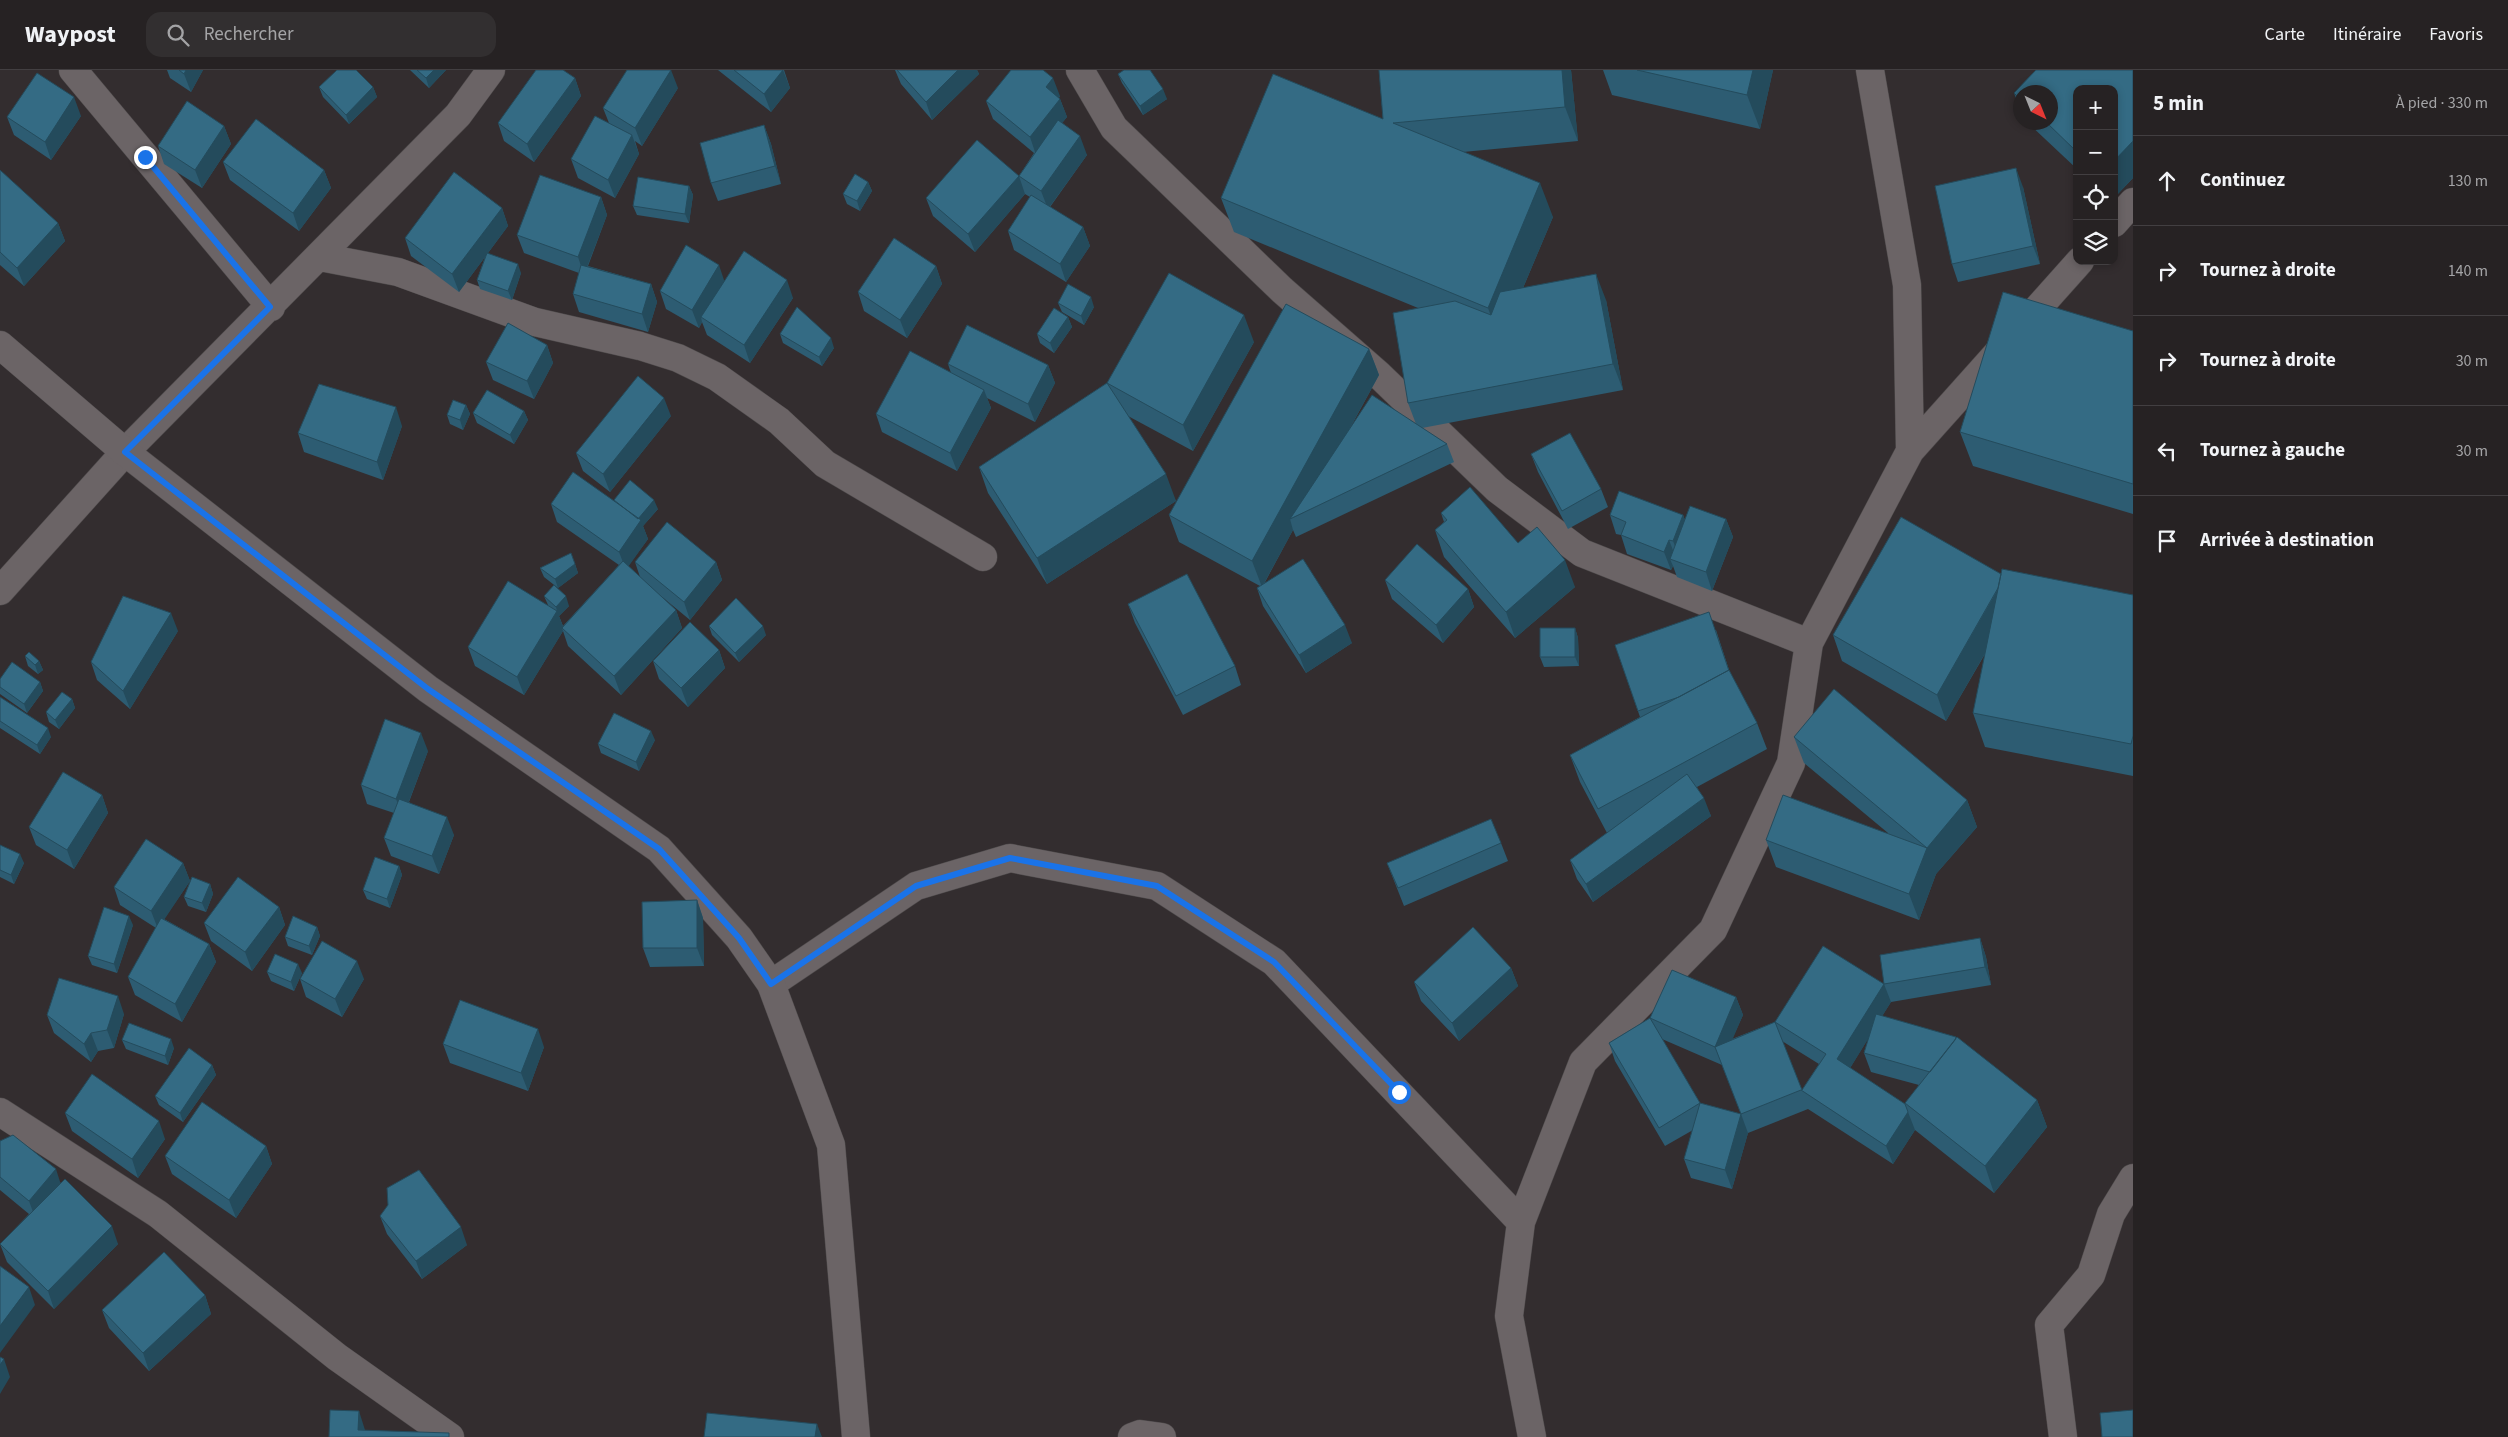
<!DOCTYPE html>
<html lang="fr">
<meta charset="utf-8">
<style>
body{margin:0;font-family:"Source Sans 3",sans-serif;background:#322f30;color:#f1f3f6}
.controls{position:absolute;right:15px;top:15px;display:grid;overflow:hidden;border-radius:10px;box-shadow:0 2px 8px #0003}
.controls button{width:45px;height:45px;display:grid;place-items:center;padding:0;border:0;border-bottom:1px solid #423f41;background:#262223;color:#f1f3f6;font:25px sans-serif}
.compass{position:absolute;left:2013px;top:15px;width:45px;height:45px;border-radius:50%;background:#262223;box-shadow:0 2px 8px #0003;rotate:137deg}
.stop{position:absolute;width:15px;height:15px;margin:-11px;border:4px solid #1a73e8;border-radius:50%;background:#fff}
.stop.end{background:#1a73e8;border-color:#fff;box-shadow:0 1px 5px #0008}
.list{margin:0;padding:0;list-style:none}
h2{display:flex;justify-content:space-between;align-items:center;height:65px;margin:0;padding:0 20px;font-size:21px}
h2 small{font-size:16px;font-weight:400;color:#a4a4a6}
.list li{display:grid;grid-template-columns:32px 1fr auto;gap:15px;align-items:center;box-sizing:border-box;height:90px;padding:0 20px;border-top:1px solid #423f41}
.list b{display:block;font-size:19px;white-space:nowrap}
.list em{font-size:16px;font-style:normal;color:#a4a4a6}
.icon{flex:none;width:28px;height:28px;fill:none;stroke:currentColor;stroke-width:2;stroke-linecap:round;stroke-linejoin:round}
.map{position:relative;flex:none;width:2133px;height:1367px;overflow:hidden}
header{display:flex;align-items:center;gap:30px;box-sizing:border-box;height:70px;padding:0 25px;background:#262223;border-bottom:1px solid #423f41}
header strong{font-size:24px}
nav{display:flex;gap:28px;margin-inline-start:auto;font-size:18px}
.search{width:350px;height:45px;background:#322f30;display:flex;align-items:center;gap:12px;box-sizing:border-box;padding:0 18px;border-radius:15px;color:#a4a4a6;font-size:19px}
main{display:flex}
aside{flex:1;background:#262223}
.map>svg:first-child{display:block}
.lines{fill:none;stroke-linecap:round;stroke-linejoin:round}
.minor-casing{stroke:#4d494a;stroke-width:29}
.tertiary-casing{stroke:#4d494a;stroke-width:29}
.minor{stroke:#6b6466;stroke-width:28}
.tertiary{stroke:#6b6466;stroke-width:28}
.wall{fill:#2d5c72;fill-rule:evenodd}
.shaded-wall{fill:#244b5c}
.building{fill:#346b84;stroke:#244b5c;fill-rule:evenodd}
.route{stroke:#1a73e8;stroke-width:6}
</style>
<header>
<strong>Waypost</strong>
<div class="search"><svg class="icon" aria-label="search" viewBox="0 0 24 24"><circle cx="10" cy="10" r="6"/><path d="M15 15l6 6"/></svg>Rechercher</div>
<nav><a>Carte</a><a>Itinéraire</a><a>Favoris</a></nav>
</header>
<main>
<div class="map">
<svg width="2133" height="1367" viewBox="0 0 2133 1367">
<rect width="100%" height="100%" fill="#332d2f"/>
<g class="lines">
<g class="minor-casing">
<path id="minor" d="M73 0 271 237
M1080 0 1114 58 1282 220 1379 305 1497 419 1582 483 1809 573
M1870 0 1907 215 1910 381
M2114 153 2133 132
M320 187 398 202 535 252 640 276 678 288 717 307 779 351 825 394 983 487
M0 521 125 382 458 45 491 0
M771 914 916 816 1010 788 1157 816 1274 892 1521 1152
M0 1042 158 1144 337 1287 450 1367
M1132 1367 1140 1364 1162 1367
M1532 1367 1509 1246 1521 1152 1583 992 1713 860 1791 693 1809 573 1910 381 2080 191
M2063 1367 2049 1255 2091 1205 2111 1144 2133 1108"/>
</g>
<g class="tertiary-casing">
<path id="tertiary" d="M0 275 125 382 428 619 659 779 739 868 771 914 831 1075 856 1367"/>
</g>
<use href="#minor" class="minor"/>
<use href="#tertiary" class="tertiary"/>
</g>
<path class="wall" d="M167 0H203L191 22 170 8Z
M410 0H446L429 18Z
M718 0H784L790 18 771 42Z
M895 0H977L979 4 932 50 901 14Z
M1379 0H1571L1578 71 1463 82 1553 147 1523 218 1606 230 1623 320 1422 358 1447 374 1454 392 1296 467 1293 460 1264 514 1352 573 1306 603 1263 536 1257 518 1260 516 1179 472 1169 445 1369 279 1379 305 1349 360 1416 354 1408 333 1418 238 1234 162 1221 128 1383 49Z
M1603 0H1773L1760 59 1612 25Z
M2036 0H2133V108L2114 128V19H2077V99L2027 52H2050V22H2020V40L2014 23Z
M1118 4 1167 29 1143 45 1122 13Z
M575 8 581 26 534 92 504 71 498 53Z
M319 17H373L377 27 349 54 323 27Z
M678 18 642 76 635 71 639 84 615 128 578 108 571 89 609 53 603 38Z
M1060 26 1059 28 1060 29 1067 47 1062 53 1087 85 1050 137 1083 157 1090 176 1066 212 1014 180 1008 161 1030 127 1025 124 975 182 933 146 926 128 1019 106 1034 83 993 49 986 31Z
M81 46 51 90 14 65 7 47Z
M764 55 771 74 781 114 718 131 711 113Z
M224 56 231 74 202 118 164 94 158 76Z
M223 92 324 100 331 118 299 161 230 110Z
M0 100 58 153 65 171 24 216 0 195Z
M868 112 872 121 860 141 847 134 843 124Z
M689 116 693 125 689 153 637 145 633 136Z
M2023 117 2040 194 1958 212 1952 194Z
M601 127 607 145 588 196 651 214 657 232 648 262 579 242 573 224 579 203 524 183 517 165Z
M502 138 508 156 488 183 521 203 512 230 480 219 477 210 485 187 459 222 411 186 405 168Z
M936 196 942 214 907 268 864 241 858 222Z
M725 211 793 228 750 293 707 265 702 252 699 258 666 239 660 221Z
M1058 233 1094 237 1084 255 1062 242Z
M1068 247 1072 257 1054 283 1040 273 1037 264Z
M2133 261V444L1973 396 1960 362Z
M780 264 834 278 822 296 783 273Z
M1254 272 1193 381 1128 346 1176 431 1047 514 988 423 979 397 1107 313Z
M547 275 553 293 534 329 493 310 486 292Z
M948 294 1048 295 1055 313 1035 352 987 328 991 338 957 401 882 362 876 344 951 303Z
M466 335 470 344 463 360 450 354 447 345Z
M524 341 528 350 514 374 477 353 473 343Z
M671 346 610 422 583 401 576 383Z
M402 356 383 410 304 382 298 363Z
M1531 384 1601 419 1608 437 1568 459 1538 402Z
M614 430 658 439 643 456 648 469 628 496 640 507 635 492H716L722 510 690 550 661 526 676 540 682 558 621 625 568 576 563 561 524 625 475 596 468 577 548 535 544 526 569 536 559 546 563 556 619 495 557 452 551 434 615 432Z
M1441 443 1518 473 1575 517 1515 568 1444 487 1435 460 1444 452Z
M1610 445H1683L1685 450 1726 449 1733 467 1712 521 1677 507 1673 496 1671 500 1627 484 1621 465 1616 464Z
M575 494 578 503 558 518 544 507 540 498Z
M2001 504 2133 525V706L1985 677 1973 643 1985 584 1946 651 1842 591 1833 565Z
M1385 510 1468 519 1474 537 1443 573 1392 529Z
M1128 534 1235 596 1241 615 1183 645 1135 553Z
M709 556 766 565 739 592 712 565Z
M1575 558 1578 568 1579 596 1544 597 1540 587Z
M1716 560 1730 603 1757 653 1767 679 1697 717 1711 746 1593 832 1577 809 1570 790 1607 763 1580 712 1570 685 1640 647 1615 575Z
M178 561 130 639 97 610 91 592Z
M719 580 725 598 688 637 659 609 653 591Z
M25 586 39 591 43 600 38 604 28 596Z
M0 609 40 612 43 621 27 643 0 624Z
M0 627 51 667 40 684 0 658Z
M72 629 75 638 59 659 49 652 46 642Z
M1794 667 1967 730 1977 757 1936 804 1919 850 1776 797 1766 770 1888 763 1804 693Z
M655 670 639 701 601 683 598 674Z
M428 681 409 732 454 765 439 804 391 786 384 768 394 743 367 734 361 715Z
M102 725 108 743 74 799 36 775 29 757Z
M1501 773 1508 791 1404 836 1387 793Z
M0 775 24 793 14 814 0 807Z
M183 793 190 811 164 849 209 874 216 892 182 952 135 925 128 907 156 858 120 835 114 817Z
M399 796 402 805 390 838 367 829 363 820Z
M210 814 213 824 206 842 188 836 184 827Z
M697 830 703 848 704 896 650 897 643 878Z
M279 837 285 855 252 901 211 871 204 853Z
M133 855 117 903 92 895 88 886Z
M317 857 320 866 312 885 288 876 285 867Z
M1980 868 1986 887 1991 915 1891 932 1882 946 1956 967 1957 968 2037 1030 2047 1057 1994 1123 1915 1060 1893 1094 1808 1039 1748 1063 1732 1119 1691 1108 1684 1089 1693 1060 1665 1076 1615 991 1609 973 1650 948 1736 927 1743 945 1732 969 1775 952 1884 914ZM1869 967 1864 983 1871 1002 1919 1015 1905 1034 1850 998ZM1662 969 1722 995 1741 1044 1700 1033ZM1782 971 1819 994 1802 1020Z
M1511 898 1518 916 1459 971 1421 931 1414 912Z
M267 902 302 903 294 921 271 911Z
M300 909H364L342 947 306 927Z
M124 944 114 978 98 981 91 992 54 963 47 945Z
M122 970 174 978 168 995 126 979Z
M443 974 544 977 528 1021 450 993Z
M212 995 216 1005 183 1052 159 1035 155 1026Z
M65 1043 165 1069 138 1108 72 1061Z
M0 1071 61 1113 118 1174 54 1239 7 1192 0 1174 29 1144 0 1120Z
M266 1076 272 1094 236 1148 172 1104 165 1086Z
M380 1146 467 1175 422 1209 387 1164Z
M205 1225 211 1244 149 1301 109 1258 102 1240Z"/>
<path class="shaded-wall" d="M186 0H203L191 22 184 4Z
M434 0H446L429 18 426 8Z
M671 0 678 18 642 76 635 58Z
M783 0 790 18 771 42 764 24Z
M958 0H977L979 4 932 50 926 32Z
M1562 0H1571L1578 71 1565 37Z
M1753 0H1773L1760 59 1747 25Z
M575 8 581 26 534 92 527 74Z
M1053 8 1060 26 1053 36 1046 17Z
M373 17 377 27 349 54 346 45Z
M1163 19 1167 29 1143 45 1140 36Z
M74 27 81 46 51 90 45 72Z
M1060 29 1067 47 1036 85 1030 67Z
M764 55 771 74 781 114 775 96Z
M224 56 231 74 202 118 195 100Z
M632 65 639 84 615 128 608 110Z
M1080 66 1087 85 1048 139 1041 121Z
M2133 71V108L2114 128V91Z
M2016 98 2023 117 2040 194 2033 176Z
M324 100 331 118 299 161 293 143Z
M1019 106 1025 124 975 182 968 164Z
M868 112 872 121 860 141 857 131Z
M1540 113 1553 147 1500 272 1488 238Z
M689 116 693 125 689 153 685 144Z
M601 127 607 145 584 205 578 187Z
M502 138 508 156 459 222 452 204Z
M58 153 65 171 24 216 17 198Z
M1083 157 1090 176 1066 212 1060 194Z
M518 194 521 203 512 230 508 221Z
M719 195 725 213 701 247 702 252 699 258 692 240Z
M936 196 942 214 907 268 900 250Z
M1596 204 1606 230 1623 320 1613 294Z
M787 210 793 228 750 293 744 275Z
M651 214 657 232 648 262 642 244Z
M1091 227 1094 237 1084 255 1081 246Z
M1244 245 1254 272 1193 381 1183 355Z
M1068 247 1072 257 1054 283 1050 273Z
M831 268 834 278 822 296 819 287Z
M547 275 553 293 534 329 527 311Z
M1369 279 1379 305 1303 443 1290 449 1293 460 1262 517 1252 491Z
M1048 295 1055 313 1035 352 1028 334Z
M984 320 991 338 957 401 950 383Z
M664 328 671 346 610 422 603 404Z
M466 335 470 344 463 360 460 350Z
M396 337 402 356 383 410 377 392Z
M524 341 528 350 514 374 510 365Z
M1166 404 1176 431 1047 514 1037 488Z
M654 430 658 439 643 456 648 469 626 500 619 482 638 449Z
M1683 445 1690 463 1680 489 1673 471Z
M1726 449 1733 467 1712 521 1706 502Z
M1669 470 1676 488 1670 489 1673 496 1671 500 1664 482Z
M1565 490 1575 517 1515 568 1506 542Z
M716 492 722 510 690 550 684 532Z
M575 494 578 503 558 518 555 509Z
M2005 507 2014 533 1946 651 1937 625Z
M1468 519 1474 537 1443 573 1436 555Z
M566 526 569 536 559 546 564 559 562 558 563 561 524 625 517 607 557 541 556 537Z
M676 540 682 558 621 625 614 606Z
M171 543 178 561 130 639 123 621Z
M1345 555 1352 573 1306 603 1299 585Z
M763 556 766 565 739 592 735 583Z
M1575 558 1578 568 1579 596 1575 587Z
M719 580 725 598 688 637 681 618Z
M39 591 43 600 38 604 35 595Z
M40 612 43 621 27 643 24 634Z
M72 629 75 638 59 659 55 650Z
M48 658 51 667 40 684 37 675Z
M651 661 655 670 639 701 636 692Z
M421 663 428 681 403 747 396 729Z
M102 725 108 743 74 799 67 780Z
M1704 728 1711 746 1593 832 1586 814Z
M1967 730 1977 757 1936 804 1927 778Z
M447 747 454 765 439 804 432 786Z
M1927 778 1936 804 1919 850 1909 824Z
M20 784 24 793 14 814 11 805Z
M183 793 190 811 158 859 151 841Z
M399 796 402 805 390 838 387 829Z
M210 814 213 824 206 842 202 833Z
M697 830 703 848 704 896 697 878Z
M279 837 285 855 252 901 245 882Z
M129 846 133 855 117 903 114 894Z
M317 857 320 866 312 885 309 876Z
M1980 868 1986 887 1991 915 1985 897Z
M209 874 216 892 182 952 175 934Z
M357 891 364 909 342 947 335 929Z
M298 894 302 903 294 921 291 912Z
M1511 898 1518 916 1459 971 1452 953Z
M1884 914 1891 932 1844 1008 1837 989Z
M118 926 124 944 114 978 107 960Z
M1736 927 1743 945 1722 994 1715 977Z
M538 959 544 977 528 1021 521 1003Z
M91 963 98 981 91 992 84 974Z
M171 969 174 978 168 995 165 986Z
M212 995 216 1005 183 1052 180 1043Z
M2037 1030 2047 1057 1994 1123 1985 1096Z
M1908 1042 1915 1060 1893 1094 1886 1076Z
M1741 1044 1748 1063 1732 1119 1725 1100Z
M159 1051 165 1069 138 1108 132 1089Z
M266 1076 272 1094 236 1148 229 1130Z
M56 1099 62 1118 36 1150 29 1131Z
M112 1156 118 1174 54 1239 48 1221Z
M461 1157 467 1175 422 1209 416 1191Z
M29 1217 35 1235 0 1283V1256Z
M205 1225 211 1244 149 1301 143 1283Z
M4 1289 10 1307 0 1324V1295Z
M359 1341 365 1360V1367L358 1360Z
M817 1354 822 1367H815Z"/>
<path class="building" d="M179 0H186L184 4Z
M337 0H356L373 17 346 45 319 17Z
M417 0H434L426 8Z
M536 0H563L575 8 527 74 498 53Z
M627 0H671L635 58 603 38Z
M734 0H783L764 24Z
M897 0H958L926 32Z
M1011 0H1043L1053 8 1046 17 1060 29 1030 67 986 31Z
M1124 0H1150L1163 19 1140 36 1118 4Z
M1379 0H1562L1565 37 1393 53 1540 113 1488 238 1221 128 1273 4 1383 49Z
M1637 0H1753L1747 25Z
M2036 0H2133V71L2114 91V19H2077V82L2046 52H2050V22H2020V29L2014 23Z
M37 3 74 27 45 72 7 47Z
M187 31 224 56 195 100 158 76Z
M595 46 632 65 608 110 571 89Z
M256 49 324 100 293 143 223 92Z
M1058 50 1080 66 1041 121 1019 106 968 164 926 128 977 70 1019 106Z
M764 55 775 96 711 113 700 73Z
M2016 98 2033 176 1952 194 1935 116Z
M0 100 58 153 17 198 0 182Z
M454 102 502 138 452 204 405 168Z
M855 104 868 112 857 131 843 124Z
M540 105 601 127 578 187 517 165Z
M638 107 689 116 685 144 633 136Z
M1031 125 1083 157 1060 194 1008 161Z
M894 168 936 196 900 250 858 222Z
M686 175 719 195 692 240 660 221Z
M744 181 787 210 744 275 701 247Z
M487 183 518 194 508 221 477 210Z
M581 195 651 214 642 244 573 224Z
M1169 203 1244 245 1183 355 1107 313Z
M1596 204 1613 294 1408 333 1393 243 1455 231 1491 245 1500 222Z
M1068 214 1091 227 1081 246 1058 233Z
M2003 222 2133 261V414L1960 362Z
M1286 234 1369 279 1252 491 1169 445Z
M797 237 831 268 819 287 780 264Z
M1054 238 1068 247 1050 273 1037 264Z
M508 253 547 275 527 311 486 292Z
M967 255 1048 295 1028 334 948 294Z
M910 281 984 320 950 383 876 344Z
M638 306 664 328 603 404 576 383Z
M1107 313 1166 404 1037 488 979 397Z
M319 314 396 337 377 392 298 363Z
M487 320 524 341 510 365 473 343Z
M1372 325 1447 374 1290 449Z
M453 330 466 335 460 350 447 345Z
M1570 363 1601 419 1562 441 1531 384Z
M573 402 641 450 619 482 551 434Z
M630 410 654 430 638 449 614 430Z
M1470 417 1518 473 1537 457 1565 490 1506 542 1435 460 1447 450 1441 443Z
M1619 421 1683 445 1673 471 1669 470 1664 482 1621 465 1626 452 1610 445Z
M1690 436 1726 449 1706 502 1670 489Z
M1901 447 2001 504 1998 518 1937 625 1833 565Z
M667 452 716 492 684 532 635 492Z
M1417 474 1468 519 1436 555 1385 510Z
M571 483 575 494 555 509 540 498Z
M1303 489 1345 555 1299 585 1257 518Z
M623 491 676 540 614 606 562 558Z
M2002 499 2133 525V666L2131 674 1973 643Z
M1187 504 1235 596 1176 626 1128 534Z
M508 511 557 541 517 607 468 577Z
M554 515 566 526 556 537 544 526Z
M123 526 171 543 123 621 91 592Z
M736 528 763 556 735 583 709 556Z
M1709 542 1729 601V600L1679 627 1638 641 1615 575Z
M690 552 719 580 681 618 653 591Z
M1540 558H1575V587H1540Z
M29 582 39 591 35 595 25 586Z
M12 592 40 612 24 634 0 617V609Z
M1729 600 1757 653 1598 739 1570 685Z
M1834 619 1967 730 1927 778 1794 667Z
M62 622 72 629 55 650 46 642Z
M0 627 48 658 37 675 0 651Z
M614 643 651 661 636 692 598 674Z
M385 649 421 663 396 729 361 715Z
M63 702 102 725 67 780 29 757Z
M1687 704 1704 728 1586 814 1570 790Z
M1783 725 1927 778 1909 824 1766 770Z
M399 729 447 747 432 786 384 768Z
M1491 749 1501 773 1398 818 1387 793Z
M146 769 183 793 151 841 114 817Z
M0 775 20 784 11 805 0 800Z
M375 787 399 796 387 829 363 820Z
M192 807 210 814 202 833 184 827Z
M238 807 279 837 245 882 204 853Z
M697 830V878H643L642 832Z
M104 837 129 846 114 894 88 886Z
M293 846 317 857 309 876 285 867Z
M161 848 209 874 175 934 128 907Z
M1473 857 1511 898 1452 953 1414 912Z
M1980 868 1985 897 1884 914 1880 885Z
M322 871 357 891 335 929 300 909Z
M1823 876 1884 914 1837 989 1905 1034 1908 1042 1886 1076 1801 1020 1741 1044 1715 977 1650 948 1672 900 1736 927 1715 977 1775 952ZM1775 952 1826 984 1802 1020Z
M275 884 298 894 291 912 267 902Z
M59 908 118 926 107 960 91 963 84 974 47 945Z
M460 930 538 959 521 1003 443 974Z
M1876 944 1956 967 1955 970 1930 1002 1864 983Z
M1650 948 1700 1033 1659 1058 1609 973Z
M129 953 171 969 165 986 122 970Z
M1957 967 2037 1030 1985 1096 1905 1033Z
M189 978 212 995 180 1043 155 1026Z
M92 1004 159 1051 132 1089 65 1043Z
M202 1032 266 1076 229 1130 165 1086Z
M1700 1033 1741 1044 1725 1100 1684 1089Z
M13 1065 56 1099 29 1131 0 1107V1071Z
M419 1100 461 1157 416 1191 380 1146 388 1135 387 1118Z
M65 1109 112 1156 48 1221 0 1174Z
M164 1182 205 1225 143 1283 102 1240Z
M0 1196 29 1217 0 1256Z
M0 1287 4 1289 0 1295Z
M330 1340 359 1341 358 1360 449 1363V1367H329Z
M2133 1340V1367H2102L2100 1343Z
M707 1343 817 1354 815 1367H704Z"/>
<g class="lines">
<path class="route" d="M145 87 270 237 125 382 428 619 659 779 739 868 771 914 916 816 1010 788 1157 816 1274 892 1399 1022"/>
</g>
</svg>
<div class="controls">
<button>+</button>
<button>−</button>
<button><svg class="icon" aria-label="locate" viewBox="0 0 24 24"><circle cx="12" cy="12" r="6"/><path d="M12 2v4M12 18v4M2 12h4M18 12h4"/></svg></button>
<button><svg class="icon" aria-label="layers" viewBox="0 0 24 24"><path d="M12 4l9 5-9 5-9-5zM3 14l9 5 9-5"/></svg></button>
</div>
<svg class="compass" viewBox="-18 -18 36 36"><path d="M0-13l5 13h-10z" fill="#e53935"/><path d="M0 13l5-13h-10z" fill="#a4a4a6"/></svg>
<div class="stop" style="left:1399px;top:1022px"></div>
<div class="stop end" style="left:145px;top:87px"></div>
</div>
<aside>
<h2>5 min<small>À pied · 330 m</small></h2>
<ul class="list">
<li><svg class="icon" aria-label="ahead" viewBox="0 0 24 24"><path d="M12 20V5M6 11l6-6 6 6"/></svg><div><b>Continuez</b></div><em>130 m</em></li>
<li><svg class="icon" aria-label="right" viewBox="0 0 24 24"><path d="M7 20v-9h11M14 6l5 5-5 5"/></svg><div><b>Tournez à droite</b></div><em>140 m</em></li>
<li><svg class="icon" aria-label="right" viewBox="0 0 24 24"><path d="M7 20v-9h11M14 6l5 5-5 5"/></svg><div><b>Tournez à droite</b></div><em>30 m</em></li>
<li><svg class="icon" aria-label="left" viewBox="0 0 24 24"><path d="M17 20v-9H6M10 6l-5 5 5 5"/></svg><div><b>Tournez à gauche</b></div><em>30 m</em></li>
<li><svg class="icon" aria-label="arrive" viewBox="0 0 24 24"><path d="M6 21V4h12l-3 4 3 4H6"/></svg><div><b>Arrivée à destination</b></div></li>
</ul>
</aside>
</main>
